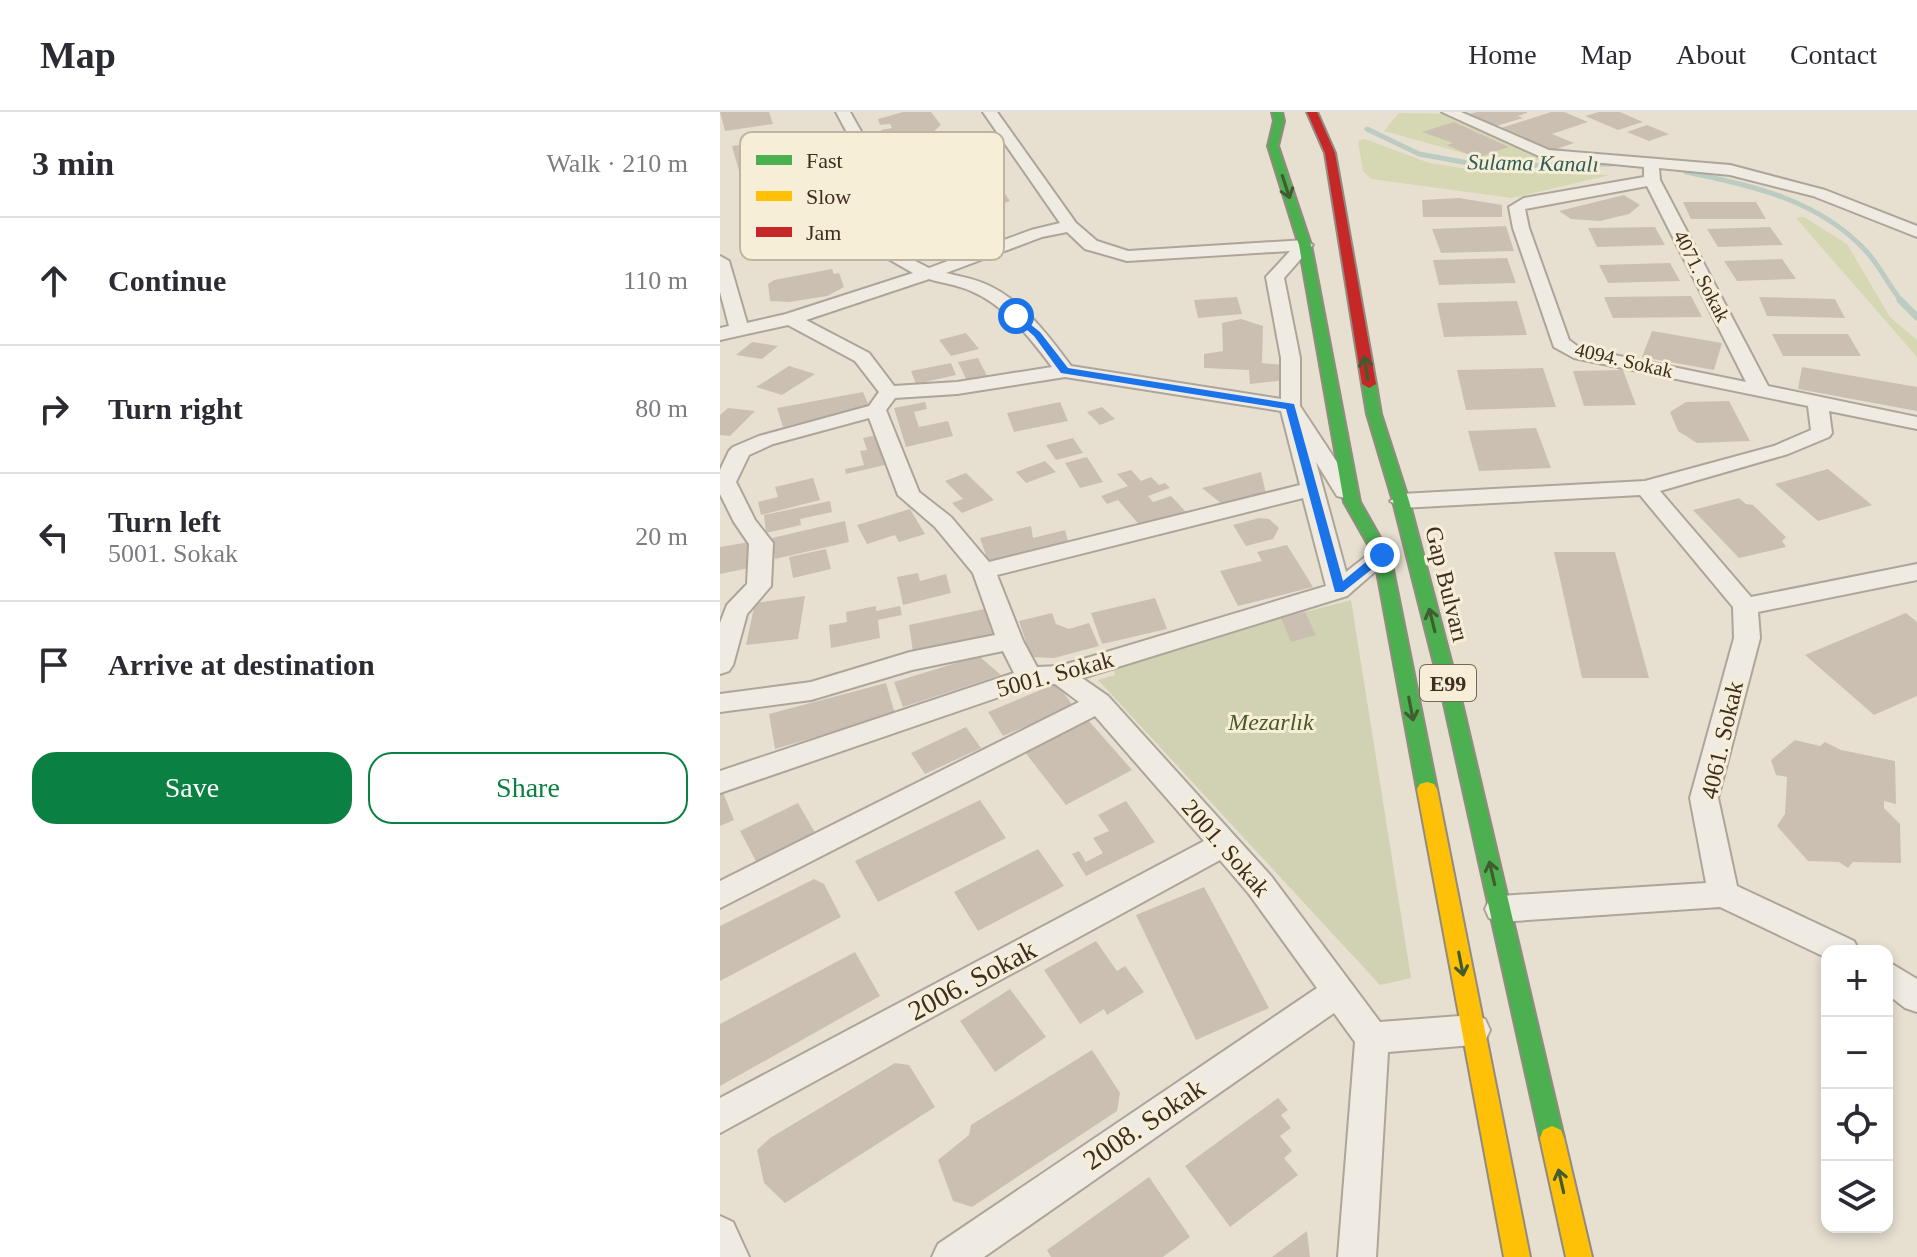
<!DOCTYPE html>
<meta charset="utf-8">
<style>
body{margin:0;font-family:Georgia,serif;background:#f2f2f3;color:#2b2b33}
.controls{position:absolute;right:24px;bottom:24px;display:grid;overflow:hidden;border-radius:16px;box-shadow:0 4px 12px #0003}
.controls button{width:72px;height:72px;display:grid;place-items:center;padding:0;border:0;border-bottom:2px solid #e1e1e2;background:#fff;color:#2b2b33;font:40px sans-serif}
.stop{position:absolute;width:24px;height:24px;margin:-18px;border:6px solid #1a73e8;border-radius:50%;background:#fff}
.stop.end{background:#1a73e8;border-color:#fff;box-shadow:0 2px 8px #0008}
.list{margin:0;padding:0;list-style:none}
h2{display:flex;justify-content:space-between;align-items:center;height:104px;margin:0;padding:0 32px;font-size:34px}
h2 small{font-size:26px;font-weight:400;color:#7c7c81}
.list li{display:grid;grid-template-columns:52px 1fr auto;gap:24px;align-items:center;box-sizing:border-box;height:128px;padding:0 32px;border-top:2px solid #e1e1e2}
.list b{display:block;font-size:30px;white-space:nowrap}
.list p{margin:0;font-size:26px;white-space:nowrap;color:#7c7c81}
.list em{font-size:26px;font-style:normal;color:#7c7c81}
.actions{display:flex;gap:16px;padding:24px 32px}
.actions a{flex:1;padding:18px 0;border:2px solid #0b8043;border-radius:24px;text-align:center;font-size:28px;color:#0b8043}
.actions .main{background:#0b8043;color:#fff}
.icon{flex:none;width:44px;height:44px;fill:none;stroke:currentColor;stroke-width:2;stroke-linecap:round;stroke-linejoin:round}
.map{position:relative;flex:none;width:1197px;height:1145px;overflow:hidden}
header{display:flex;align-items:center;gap:48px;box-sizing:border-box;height:112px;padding:0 40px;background:#fff;border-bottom:2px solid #e1e1e2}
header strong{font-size:38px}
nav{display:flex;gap:44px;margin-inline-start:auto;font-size:28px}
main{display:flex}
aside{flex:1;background:#fff}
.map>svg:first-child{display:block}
.green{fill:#d6d7b3}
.cemetery{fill:#d1d1b3}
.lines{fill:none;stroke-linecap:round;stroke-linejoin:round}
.stream-far1{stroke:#bcccc2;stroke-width:5}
.stream{stroke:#bcccc2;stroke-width:7}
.building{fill:#cbbfb2}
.street-casing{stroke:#ada599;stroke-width:4}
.fast-casing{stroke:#928b80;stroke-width:4}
.slow-casing{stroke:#928b80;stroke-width:4}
.jam-casing{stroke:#928b80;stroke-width:4}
.street{fill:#efebe3;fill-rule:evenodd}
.fast{fill:#4caf50;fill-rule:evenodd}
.slow{fill:#ffc107;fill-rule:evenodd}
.jam{fill:#c62828;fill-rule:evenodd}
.oneway{stroke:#425b31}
.route{fill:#1a73e8}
.labels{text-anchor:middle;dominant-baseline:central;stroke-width:6;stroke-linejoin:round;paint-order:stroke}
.far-street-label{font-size:20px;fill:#3d2e20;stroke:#f7eed8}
.far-water-label{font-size:22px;font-style:italic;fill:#2f5d5a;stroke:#f7eed8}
.shield{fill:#f7eed8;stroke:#756857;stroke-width:2}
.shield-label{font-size:22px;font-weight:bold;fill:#3d2e20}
.street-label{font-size:24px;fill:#3d2e20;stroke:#f7eed8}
.park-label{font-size:24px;font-style:italic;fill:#4d5a26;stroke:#f7eed8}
.near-street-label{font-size:28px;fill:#3d2e20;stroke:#f7eed8}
.key{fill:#f7eed8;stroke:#bfb4a1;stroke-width:2}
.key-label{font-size:22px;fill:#3d2e20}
</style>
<header>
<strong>Map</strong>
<nav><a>Home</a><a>Map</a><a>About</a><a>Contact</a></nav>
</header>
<main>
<aside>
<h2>3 min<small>Walk · 210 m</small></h2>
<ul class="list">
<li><svg class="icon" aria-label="ahead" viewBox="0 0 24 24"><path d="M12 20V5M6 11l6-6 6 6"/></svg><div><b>Continue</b></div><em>110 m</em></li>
<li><svg class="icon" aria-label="right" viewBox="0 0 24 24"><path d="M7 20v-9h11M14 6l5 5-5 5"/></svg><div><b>Turn right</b></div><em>80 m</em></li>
<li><svg class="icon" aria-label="left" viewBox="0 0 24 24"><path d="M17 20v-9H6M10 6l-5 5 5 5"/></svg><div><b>Turn left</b><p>5001. Sokak</p></div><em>20 m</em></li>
<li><svg class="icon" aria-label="arrive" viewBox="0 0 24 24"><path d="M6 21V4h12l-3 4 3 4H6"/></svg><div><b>Arrive at destination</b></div></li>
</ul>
<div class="actions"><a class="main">Save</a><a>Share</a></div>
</aside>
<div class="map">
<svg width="1197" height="1145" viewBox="0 0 1197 1145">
<rect width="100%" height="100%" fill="#e7e0d1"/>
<path class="green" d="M679 1 729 2 735 8 823 44 816 49 761 46 664 19Z
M645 27 709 51 754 58 890 63 792 86 651 67 643 59 638 29Z
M1084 105 1127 132 1170 205 1197 228V245L1076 106Z"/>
<path class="cemetery" d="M631 488 691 866 660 873 378 568 395 563 392 551Z"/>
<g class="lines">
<path class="stream-far1" d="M647 17 699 42 765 54 891 52
M966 60C1031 73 1099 88 1146 139 1160 154 1169 174 1182 190"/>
<path class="stream" d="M1180 188 1197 205"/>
</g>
<path class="building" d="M0 0H49L53 12 5 19Z
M183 0H211L221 13 211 22 163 23 161 18 172 16 170 12 160 13 158 7Z
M757 0H807V1L798 4 803 6 776 14 749 2Z
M831 0H844L868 10 832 22 854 31 831 39 796 26 798 23 781 16Z
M879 0H900L923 10 898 18 865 4Z
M734 10 789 35 756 46 727 33 733 31 702 20Z
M927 13 949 22 929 29 907 20Z
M61 27 69 50 19 59 12 34Z
M262 66 275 67 290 89 269 97H262L259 93 238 96 226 77 245 74 250 69Z
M904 83 920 93 909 102 880 109 851 107 839 99Z
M739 86 782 93V105H703L702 88Z
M963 90H1036L1046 107H971Z
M786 114 794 139 721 141 712 117Z
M935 115 945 133 877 135 868 116Z
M1050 115 1063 133 998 135 987 117Z
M787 146 796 171 719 173 713 148Z
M1062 147 1076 167 1017 169 1004 149Z
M950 151 960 169 888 171 879 153Z
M112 157 114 162 119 161 124 175 107 184 69 190 50 189 48 172 54 168Z
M971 184 982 205 893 206 884 185Z
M517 185 522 202 478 206 474 188Z
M1039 185 1115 187 1125 206 1047 204Z
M797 189 807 223 724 225 717 191Z
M521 207 543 214 542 251 564 253 566 268 530 272 529 258 484 256V242L503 239 502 211Z
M932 219 1002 231 994 258 922 245Z
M246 221 259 237 231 244 219 228Z
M1052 222H1128L1141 244H1063Z
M32 230 58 234 42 247 16 243Z
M258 246 269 268 249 273 238 250Z
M231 251 236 263 196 272 191 259Z
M69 254 95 262 62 283 36 275Z
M1082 255 1197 275V299L1078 277Z
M823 256 836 295 746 298 737 258Z
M903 258 916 293 864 294 853 259Z
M143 280 149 294 63 315 57 296Z
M1009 289 1030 329 977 331 958 319 950 300 966 290Z
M205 290 207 297 194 300 199 315 228 309 233 324 186 335 174 296Z
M340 290 348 309 294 320 287 301Z
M382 295 395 307 380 313 367 300Z
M8 296 35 299 10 324 0 323V303Z
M816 316 831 356 759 359 748 319Z
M156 323 165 353 126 362 125 357 144 353 140 339 147 338 143 326Z
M353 326 363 341 336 348 326 333Z
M367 345 383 370 360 376 345 351Z
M325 349 336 360 306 371 296 360Z
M1108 357 1152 393 1098 409 1055 372Z
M411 358 421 369 431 365 439 373 445 371 450 376 428 384 433 390 451 384 466 400 422 416 398 388 387 392 381 384 408 374 397 362Z
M541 360 547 386 507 396 482 376Z
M246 361 274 388 242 401 232 391 243 387 225 369Z
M93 366 100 388 41 403 38 390 58 385 55 375Z
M1019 386 1026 392 1033 393 1066 425 1062 429 1066 435 1019 446 973 398Z
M110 389 112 400 80 407 81 413 46 421 44 403Z
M190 397 205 422 179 430 175 423 147 432 137 413Z
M539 406 549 407 559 416 553 427 526 434 513 413Z
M125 409 129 430 55 447 52 426Z
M311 414 313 426 345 418 348 429 268 449 260 426Z
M29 430V456L0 462V435Z
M567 433 593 475 518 494 500 459 542 449 537 440Z
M106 437 111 457 73 466 69 445Z
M834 440H895L929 566H862Z
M198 461 200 469 226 462 231 481 183 493 177 465Z
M85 484 78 527 26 533 35 491Z
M435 486 447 517 382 532 371 501Z
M156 494V499L180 494 182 503 158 508 160 526 111 536 109 513 127 510 126 500Z
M269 496 276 522 193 540 189 513Z
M585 500 596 523 571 530 561 506Z
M332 501 336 512 349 517 369 511 379 534 334 546 311 545 299 509Z
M1186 501 1197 510V584L1154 603 1085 543Z
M259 544 281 563 183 595 174 570Z
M166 571 175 602 55 637 49 602Z
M337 571 353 594 283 624 268 600Z
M368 608 412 658 346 693 304 639Z
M246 615 261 636 205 662 191 641Z
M1075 628 1100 634 1105 630 1121 638 1175 649 1176 692 1164 689V696L1180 712 1181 751 1133 750 1128 756 1119 750 1088 749 1057 714 1065 702 1067 665 1056 663 1051 648Z
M0 673 14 708 0 714Z
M260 688 286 726 158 790 135 749Z
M406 689 435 730 366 764 352 742 359 739 366 750 383 741 373 726 389 719 378 703Z
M78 691 97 724 38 753 20 719Z
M318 737 344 774 258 819 234 780Z
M94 767 104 772 121 805 0 869V814Z
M484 775 549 896 476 928 416 803Z
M376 829 397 859 405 854 424 880 387 903 384 897 360 912 324 858Z
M135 840 160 884 0 974V912Z
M290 877 326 925 275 960 240 909Z
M372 938 400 981 397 999 252 1095 233 1089 218 1048 249 1023 251 1013Z
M175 951 189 953 215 995 65 1091 44 1071 37 1038 50 1026Z
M558 986 568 998 561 1003 571 1016 560 1024 572 1039 564 1046 578 1063 510 1115 465 1054Z
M429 1065 470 1125 443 1145H331L327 1138Z
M587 1119 590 1145H552Z"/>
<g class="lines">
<g class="street-casing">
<path id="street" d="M116 0H130L162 56 174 99 165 117 173 138 209 156 311 118 340 111 263 0H277L356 111 377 129 408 139 585 128 593 133 564 166 580 246V294L636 379 625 386 617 384 596 350 626 460 654 438H670L674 443 627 484 362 566 388 584 551 764 660 910 753 903 765 907 770 918 765 929 753 933 668 940 656 1145H618L635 930 614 901 264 1145H212L218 1132 597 876 529 782 500 748 0 1021V986L484 729 375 604 0 796V769L359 590 335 572 311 574 0 681V659L294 561 283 539 192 558 91 588 0 600V582L91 570 190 540 275 523 253 461 215 415 178 383 149 306 53 332 29 343 16 370 35 408 53 431 51 474 27 502 13 553 9 559 0 562V511L7 493 27 472 29 432 14 410 0 382V358L9 339 13 335 39 324 149 294 159 280 135 249 68 213 0 228V216L9 214 0 180V144L9 149 27 211 66 202 193 161 158 141 149 117 158 99 146 56ZM347 120 365 137 407 149 570 139 546 165 561 246V287L351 254C328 223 301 186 263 171 251 166 238 164 226 161L322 125ZM209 167C222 171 238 173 251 179 285 193 311 227 332 255L237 270 174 274 149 241 86 208ZM345 265 561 299 580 373 269 450 231 405 199 380 166 298 175 286 237 282ZM583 386 606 474 340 554 317 555 303 529 277 463Z
M722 0H741L829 38 1010 53 1105 78 1197 114V125L1093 84 1010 63 939 56 940 68 1048 274 1197 305V317L1109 299 1112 321 1109 325 1068 342 940 379 1031 485 1197 452V468L1038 500 1040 526 998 686 1017 774 1134 829 1139 839H1107V846L1000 795 780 810 769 806 765 797 769 788 780 784 986 771 970 686 1014 526 1013 495 920 383 681 396 670 389 681 382 925 369 1054 334 1091 318 1088 294 854 246 834 235 793 116 789 95 804 86 924 65V55L821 45ZM927 74 1026 270 860 236 849 228 809 116 805 97Z
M1167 849 1197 867V900L1185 896 1167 882Z
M0 1104 13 1110 29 1145H0Z"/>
</g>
<g class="fast-casing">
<path id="fast" d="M552 0H562L564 9 558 34 591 133 640 390 670 443 717 677 714 682H700L697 677 654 443 624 390 579 133 548 34 554 9Z
M649 268 656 272 661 302 689 389 741 587 844 1026 841 1034 832 1038 823 1034 820 1026 723 587 673 389 647 302 642 272Z"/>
</g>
<g class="slow-casing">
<path id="slow" d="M707 670 714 672 717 677 810 1145H784L697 677 700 672Z
M832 1014 841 1018 844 1026 872 1145H846L820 1026 823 1018Z"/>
</g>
<g class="jam-casing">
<path id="jam" d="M587 0H597L615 41 656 272 649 276 642 272 605 41Z"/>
</g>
<use href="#street" class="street"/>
<use href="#fast" class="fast"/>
<use href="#slow" class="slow"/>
<use href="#jam" class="jam"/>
</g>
<defs><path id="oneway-shaft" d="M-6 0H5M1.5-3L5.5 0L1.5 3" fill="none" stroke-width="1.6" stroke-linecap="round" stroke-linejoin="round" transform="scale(2)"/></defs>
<g class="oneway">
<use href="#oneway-shaft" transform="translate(566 75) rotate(72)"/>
<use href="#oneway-shaft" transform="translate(646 256) rotate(-99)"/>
<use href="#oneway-shaft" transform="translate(712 508) rotate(-104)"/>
<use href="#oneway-shaft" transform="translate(691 597) rotate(79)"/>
<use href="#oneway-shaft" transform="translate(772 761) rotate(-103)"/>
<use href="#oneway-shaft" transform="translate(741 852) rotate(79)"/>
<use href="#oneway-shaft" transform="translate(841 1069) rotate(-103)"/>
</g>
<path class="route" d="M296 201 320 220 348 256 574 292 623 469 658 440H666V446L623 480H615L566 297 341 261 314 224 293 206Z"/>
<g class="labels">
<g class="far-street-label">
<text transform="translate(982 164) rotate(63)">4071. Sokak</text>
<text transform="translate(904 248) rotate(13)">4094. Sokak</text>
</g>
<g class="far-water-label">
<text transform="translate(813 51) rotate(1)">Sulama Kanalı</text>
</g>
<rect class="shield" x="700" y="553" width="56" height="36" rx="6"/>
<g class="shield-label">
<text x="728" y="571">E99</text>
</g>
<g class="street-label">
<text transform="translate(727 472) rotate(76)">Gap Bulvarı</text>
<text transform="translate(335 562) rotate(-15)">5001. Sokak</text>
<text transform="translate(1002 628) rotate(-77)">4061. Sokak</text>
<text transform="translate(506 736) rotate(49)">2001. Sokak</text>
</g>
<g class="park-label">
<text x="551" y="610">Mezarlık</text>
</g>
<g class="near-street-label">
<text transform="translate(252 868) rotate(-28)">2006. Sokak</text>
<text transform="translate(424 1012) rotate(-34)">2008. Sokak</text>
</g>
</g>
<rect x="20" y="20" width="264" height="128" rx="12" class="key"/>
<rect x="36" y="43" width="36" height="10" fill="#4caf50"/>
<rect x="36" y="79" width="36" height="10" fill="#ffc107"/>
<rect x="36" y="115" width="36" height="10" fill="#c62828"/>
<g class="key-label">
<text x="86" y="56">Fast</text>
<text x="86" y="92">Slow</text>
<text x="86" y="128">Jam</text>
</g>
</svg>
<div class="controls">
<button>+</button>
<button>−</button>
<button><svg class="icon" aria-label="locate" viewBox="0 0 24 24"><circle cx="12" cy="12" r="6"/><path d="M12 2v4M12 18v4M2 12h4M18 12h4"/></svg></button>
<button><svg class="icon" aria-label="layers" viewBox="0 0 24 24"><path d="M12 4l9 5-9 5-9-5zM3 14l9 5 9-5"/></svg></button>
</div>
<div class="stop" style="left:296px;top:204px"></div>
<div class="stop end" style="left:662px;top:443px"></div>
</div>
</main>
